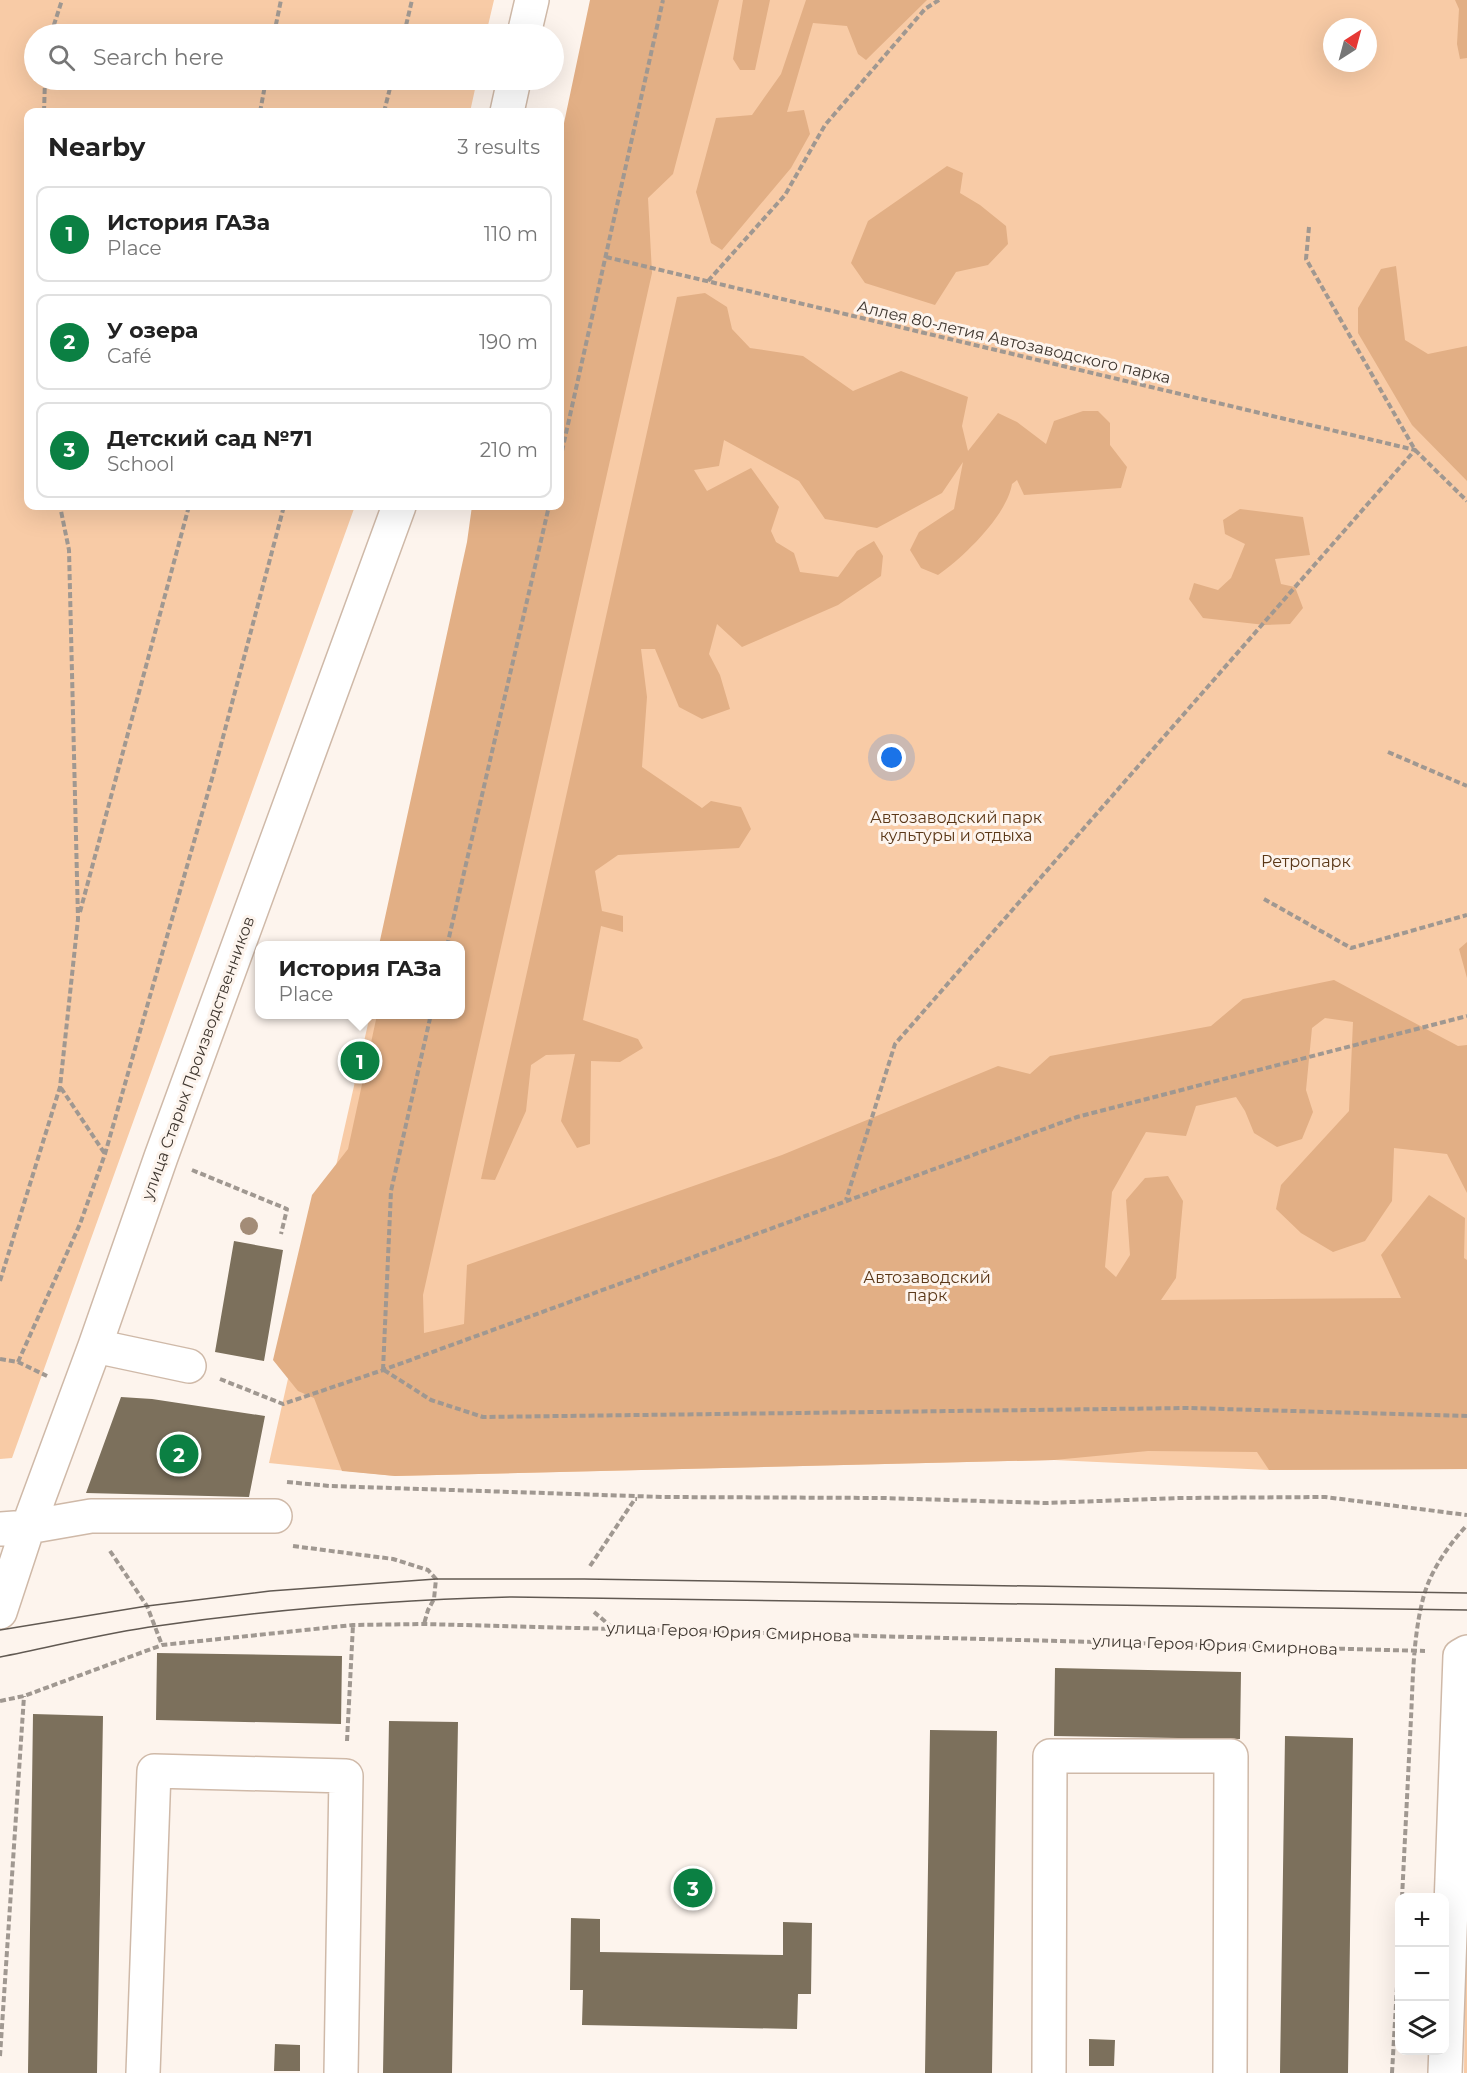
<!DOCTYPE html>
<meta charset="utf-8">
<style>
body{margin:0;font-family:Montserrat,sans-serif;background:#f6f6f6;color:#222}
.controls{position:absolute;right:18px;bottom:18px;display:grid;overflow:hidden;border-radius:12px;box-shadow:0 6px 24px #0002}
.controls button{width:54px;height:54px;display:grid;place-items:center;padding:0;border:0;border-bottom:2px solid #e0e0e0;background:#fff;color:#222;font:30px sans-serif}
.compass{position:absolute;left:1323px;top:18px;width:54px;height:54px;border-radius:50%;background:#fff;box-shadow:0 6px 24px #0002;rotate:36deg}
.you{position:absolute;left:892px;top:758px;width:21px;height:21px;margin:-15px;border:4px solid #fff;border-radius:50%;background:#1a73e8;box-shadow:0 0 0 9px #1a73e833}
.badge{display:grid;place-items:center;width:39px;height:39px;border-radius:50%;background:#0b8043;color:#fff;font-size:20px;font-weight:700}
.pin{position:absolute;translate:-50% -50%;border:3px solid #fff;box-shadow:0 2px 6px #0006}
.popup{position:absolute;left:255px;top:941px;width:210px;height:78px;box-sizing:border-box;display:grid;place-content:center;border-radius:12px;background:#fff;filter:drop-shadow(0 2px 4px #0005);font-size:20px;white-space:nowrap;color:#767676}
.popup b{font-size:22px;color:#222}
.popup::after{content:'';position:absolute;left:50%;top:100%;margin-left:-12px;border:12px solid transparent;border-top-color:#fff}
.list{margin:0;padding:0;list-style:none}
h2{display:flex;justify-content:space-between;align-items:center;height:78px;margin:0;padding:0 24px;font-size:26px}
h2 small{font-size:20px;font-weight:400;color:#767676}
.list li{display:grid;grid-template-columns:39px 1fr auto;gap:18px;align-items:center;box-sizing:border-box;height:96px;margin:0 12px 12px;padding:0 12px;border:2px solid #e0e0e0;border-radius:12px}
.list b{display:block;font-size:22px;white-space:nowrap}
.list p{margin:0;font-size:20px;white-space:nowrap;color:#767676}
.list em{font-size:20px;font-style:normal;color:#767676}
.icon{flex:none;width:33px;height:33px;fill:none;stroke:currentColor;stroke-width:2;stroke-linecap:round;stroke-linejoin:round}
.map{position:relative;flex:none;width:1467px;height:2073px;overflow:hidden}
.search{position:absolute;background:#fff;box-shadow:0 6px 24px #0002;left:24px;top:24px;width:540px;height:66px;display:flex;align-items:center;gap:15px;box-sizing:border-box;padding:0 21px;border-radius:33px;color:#767676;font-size:22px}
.panel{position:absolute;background:#fff;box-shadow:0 6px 24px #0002;left:24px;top:108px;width:540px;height:402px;border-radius:12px}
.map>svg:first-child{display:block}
.green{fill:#f8cba6;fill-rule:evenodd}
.forest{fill:#e2af85}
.building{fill:#7c705c}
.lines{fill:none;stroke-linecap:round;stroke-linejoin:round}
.minor-casing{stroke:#cfb9a8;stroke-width:36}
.path{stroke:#a09891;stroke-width:4;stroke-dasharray:6 3;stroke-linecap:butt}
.minor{stroke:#fff;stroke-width:33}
.tram{stroke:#615952;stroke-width:1.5}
.tree{fill:#a38c77}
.labels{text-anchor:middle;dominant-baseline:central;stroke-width:6;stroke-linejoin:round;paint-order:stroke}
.street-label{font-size:16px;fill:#3e362f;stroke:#fdf4ed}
.park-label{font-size:16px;fill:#5a3717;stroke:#fdf4ed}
</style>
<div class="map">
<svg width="1467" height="2073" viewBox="0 0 1467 2073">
<rect width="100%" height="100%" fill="#fdf4ed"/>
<path class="green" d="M0 0H494L486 34H34V80H477L470 112H28V506H355L12 1458 0 1459Z
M601 0H1467V1469L1269 1470 1054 1460 395 1476 269 1463 370 1015 460 1014V946L560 506ZM1332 27H1368V63H1332Z
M1467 1878V2073H1464Z"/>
<path class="forest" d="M590 0H719L673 174 648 198 652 273 423 1295 424 1333 464 1324 467 1265 782 1155 998 1066 1030 1074 1050 1056 1211 1026 1243 999 1334 980 1458 1046 1467 1045V1193L1447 1154 1394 1148 1392 1201 1365 1241 1333 1252 1301 1233 1276 1209 1281 1185 1349 1111 1353 1022 1325 1018 1312 1028 1306 1090 1313 1112 1302 1139 1277 1147 1254 1133 1245 1111 1236 1097 1196 1106 1186 1136 1146 1132 1112 1192 1105 1267 1116 1277 1130 1255 1126 1200 1145 1178 1168 1176 1183 1201 1176 1278 1161 1300 1401 1298 1381 1255 1429 1195 1465 1218 1464 1258 1467 1260V1469L1269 1470 1257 1452 1148 1451 1054 1460 395 1476 342 1471 314 1398 298 1391 273 1360 312 1195 348 1149 377 1015 460 1014V946L379 945 467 542 472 506H560V142Z
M743 0H770L755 70H740L733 59Z
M806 0H927L866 60 858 54 847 26 813 23 787 112 804 110 810 134 791 168 722 250 711 243 696 192 716 118 752 115 781 74Z
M1455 0H1467V58L1460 59 1457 44 1459 9Z
M947 166 963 173 960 193 980 205 1006 226 1008 244 988 265 956 272 935 305 865 283 851 263 868 221Z
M1396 266 1405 340 1428 354 1467 346V481L1412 425 1358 333V308L1381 269Z
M705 293 727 307 732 329 750 348 803 356 853 391 901 371 968 397 962 426 968 451 998 413 1017 422 1046 444 1054 421 1083 411H1098L1110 423V445L1127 467 1121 488 1024 495 1017 480 1012 484C1007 515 964 557 938 575L921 568 910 550 919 532 954 509 963 462 942 493 877 528 825 519 799 481 724 440 719 466 694 470 707 491 751 468 779 507 771 531 776 542 794 553 800 572 838 577 857 551 874 541 883 556 881 576 838 605 742 647 717 624 709 654 720 675 730 709 702 719 679 707 655 649H641L647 697 642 767 702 808 711 801 741 807 751 829 739 848 618 855 595 871 602 911 623 916V932L601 926 583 1020 638 1039 643 1048 620 1062 591 1061 590 1144 577 1148 561 1121 575 1054 546 1055 531 1065 526 1111 495 1180 481 1179 677 297Z
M1240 509 1303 517 1310 555 1275 559 1281 584 1295 587 1303 608 1290 624 1265 625 1203 618 1189 599 1194 583 1218 590 1231 578 1245 544 1225 534 1223 520Z
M1467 942V978L1459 949Z"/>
<path class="building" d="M234 1241 283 1250 264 1361 215 1352Z
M121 1397 152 1399 265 1416 249 1497 86 1493Z
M157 1653 342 1656 341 1724 156 1720Z
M1055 1668 1241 1672 1240 1739 1054 1736Z
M33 1714 103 1716 97 2073H28Z
M389 1721 458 1722 452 2073H383Z
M930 1730 997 1731 992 2073H925Z
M1285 1736 1353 1738 1348 2073H1280Z
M571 1918 600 1919V1952L783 1955V1922L812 1923 811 1994H798L797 2029 582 2025 583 1990H570Z
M1089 2039 1115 2040 1114 2066H1089Z
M275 2044 300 2045V2071H274Z"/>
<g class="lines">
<g class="minor-casing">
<path id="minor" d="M524 34 532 0
M507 112 514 80
M95 1346 189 1366
M0 1529 28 1527 91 1516H275
M0 1612 28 1527 95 1346 161 1157 399 506
M143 2073 154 1771 346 1776 341 2073
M1049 2073 1050 1756H1231L1230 2073
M1445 2073 1460 1656 1467 1652"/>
</g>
<path class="path" d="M51 34 62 0
M274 34 281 0
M404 34 412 0
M44 112 45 80
M260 112 266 80
M384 112 392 80
M1309 227 1306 259 1415 450 1467 501
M606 257 1415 450 895 1044 846 1200
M708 281 785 195 825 125 925 9 939 0
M560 460 663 0
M1388 752 1467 786
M1264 899 1351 948 1467 915
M80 912 189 506
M447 946 549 506
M61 1088 105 1154
M192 1170 287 1209 281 1234
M0 1281 60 1087 78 919 69 550 60 506
M0 1359 18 1362 47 1376
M18 1362 80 1224 105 1154 213 775 284 506
M383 1370 391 1191 431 1014
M384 1370 431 1400 483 1417 1188 1408 1467 1416
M220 1379 283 1404 383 1370 1077 1117 1467 1016
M287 1482 330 1486 664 1497 883 1498 1046 1503 1180 1498 1325 1497 1467 1515
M293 1546 393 1559 428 1570 436 1579 434 1599 428 1610 424 1624
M110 1551 147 1606 162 1645
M590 1566 635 1499H637
M594 1612 614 1629
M0 1701 24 1696 162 1645 353 1625 424 1624 614 1629 1425 1651
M347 1741 353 1625
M1402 1898C1405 1838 1408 1778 1411 1718 1413 1678 1413 1635 1424 1595 1432 1568 1449 1545 1467 1525
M0 2056 24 1696
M1392 2073 1400 1935"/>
<use href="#minor" class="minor"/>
<path class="tram" d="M0 1630 147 1606 270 1591 436 1579H584L1467 1593
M0 1657C52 1647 104 1633 157 1626 274 1609 394 1600 512 1597L1467 1610"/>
</g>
<circle class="tree" cx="249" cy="1226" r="9"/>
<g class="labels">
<g class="street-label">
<text transform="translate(1014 342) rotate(13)">Аллея 80-летия Автозаводского парка</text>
<text transform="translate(198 1058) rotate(-70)">улица Старых Производственников</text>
<text transform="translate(729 1632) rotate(2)">улица Героя Юрия Смирнова</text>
<text transform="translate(1215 1645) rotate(2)">улица Героя Юрия Смирнова</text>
</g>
<g class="park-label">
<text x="956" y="817">Автозаводский парк<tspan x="956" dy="18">культуры и отдыха</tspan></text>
<text x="1306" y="861">Ретропарк</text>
<text x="927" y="1277">Автозаводский<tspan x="927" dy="18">парк</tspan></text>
</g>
</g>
</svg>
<div class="controls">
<button>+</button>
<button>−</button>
<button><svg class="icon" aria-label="layers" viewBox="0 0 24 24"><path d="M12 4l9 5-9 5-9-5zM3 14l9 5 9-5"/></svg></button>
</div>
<svg class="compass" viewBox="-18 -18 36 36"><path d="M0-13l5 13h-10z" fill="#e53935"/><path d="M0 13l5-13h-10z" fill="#767676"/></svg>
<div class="you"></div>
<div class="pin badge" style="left:360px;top:1061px">1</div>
<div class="popup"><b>История ГАЗа</b>Place</div>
<div class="pin badge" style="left:179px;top:1454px">2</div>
<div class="pin badge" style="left:693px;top:1888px">3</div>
<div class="search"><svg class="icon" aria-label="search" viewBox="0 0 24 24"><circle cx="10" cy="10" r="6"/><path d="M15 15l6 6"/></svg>Search here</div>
<section class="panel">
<h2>Nearby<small>3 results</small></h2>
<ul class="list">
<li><span class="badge">1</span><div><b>История ГАЗа</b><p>Place</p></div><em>110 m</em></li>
<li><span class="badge">2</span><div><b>У озера</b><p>Café</p></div><em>190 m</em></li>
<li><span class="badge">3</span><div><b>Детский сад №71</b><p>School</p></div><em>210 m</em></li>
</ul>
</section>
</div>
